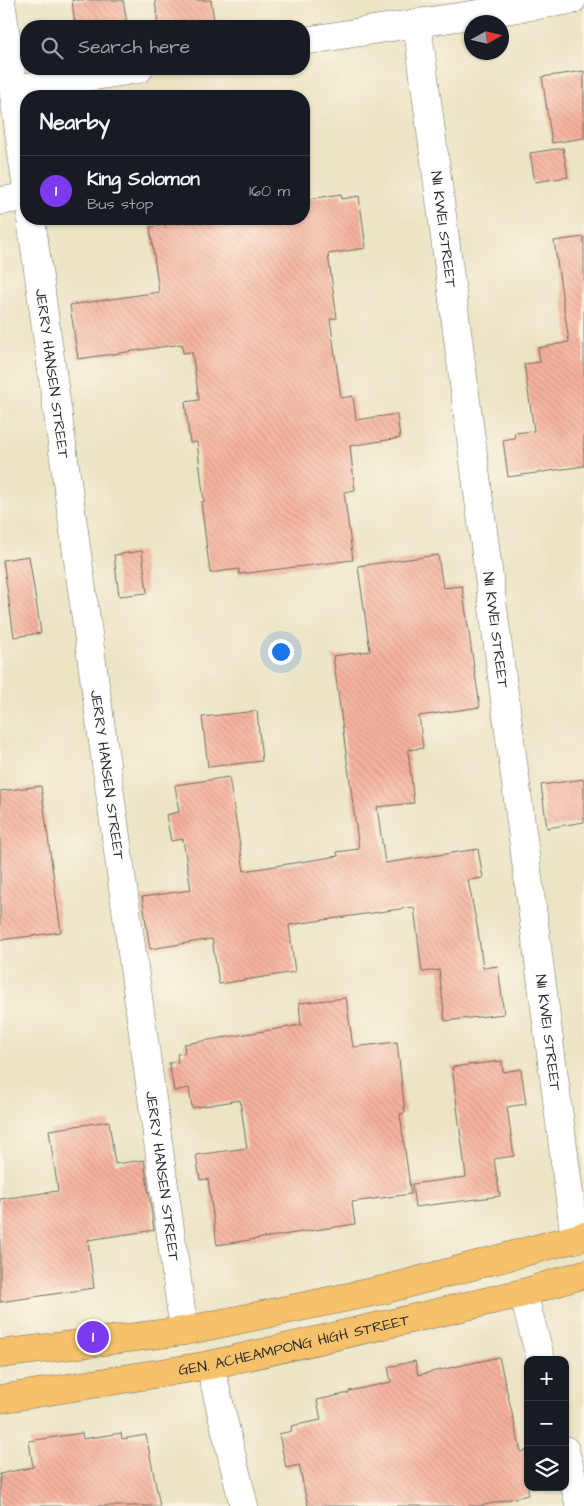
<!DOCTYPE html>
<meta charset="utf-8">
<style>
body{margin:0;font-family:"Architects Daughter",sans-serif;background:#20242c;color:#f1f3f6}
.controls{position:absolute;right:15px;bottom:15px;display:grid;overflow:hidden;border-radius:10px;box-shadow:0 1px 4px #0004}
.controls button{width:45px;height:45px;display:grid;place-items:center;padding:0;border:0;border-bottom:1px solid #363941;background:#171b24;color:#f1f3f6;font:25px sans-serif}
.compass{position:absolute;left:464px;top:15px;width:45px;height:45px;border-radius:50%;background:#171b24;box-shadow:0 1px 4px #0004;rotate:82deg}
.you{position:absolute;left:280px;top:651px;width:18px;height:18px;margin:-12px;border:4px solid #fff;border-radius:50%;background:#1a73e8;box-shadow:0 0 0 8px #1a73e833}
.badge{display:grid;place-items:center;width:32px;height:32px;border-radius:50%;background:#7c3aed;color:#fff;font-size:16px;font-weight:700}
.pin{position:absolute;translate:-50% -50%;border:2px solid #fff;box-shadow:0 1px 5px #0006}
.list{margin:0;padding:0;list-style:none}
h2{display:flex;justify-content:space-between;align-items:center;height:65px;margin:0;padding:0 20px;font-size:21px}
h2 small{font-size:16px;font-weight:400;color:#9ea1a6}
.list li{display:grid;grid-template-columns:32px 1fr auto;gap:15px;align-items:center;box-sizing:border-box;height:70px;padding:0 20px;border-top:1px solid #363941}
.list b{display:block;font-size:19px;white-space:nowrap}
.list p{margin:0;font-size:16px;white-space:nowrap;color:#9ea1a6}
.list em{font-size:16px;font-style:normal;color:#9ea1a6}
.icon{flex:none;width:28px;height:28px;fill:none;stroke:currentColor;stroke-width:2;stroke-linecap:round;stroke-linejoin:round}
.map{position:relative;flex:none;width:584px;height:1506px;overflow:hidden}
.search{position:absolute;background:#171b24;box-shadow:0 1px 4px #0004;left:20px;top:20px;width:290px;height:55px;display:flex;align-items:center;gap:12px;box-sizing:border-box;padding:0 18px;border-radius:20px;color:#9ea1a6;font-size:19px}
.panel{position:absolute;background:#171b24;box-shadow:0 1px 4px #0004;left:20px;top:90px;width:290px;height:135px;border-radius:20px}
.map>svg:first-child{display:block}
.building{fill:url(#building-back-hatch)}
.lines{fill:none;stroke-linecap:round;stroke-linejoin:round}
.minor-casing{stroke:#6e6c61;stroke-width:29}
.major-casing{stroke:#6e6c61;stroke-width:29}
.minor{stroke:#fff;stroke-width:28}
.major{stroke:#f5c16b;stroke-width:28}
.labels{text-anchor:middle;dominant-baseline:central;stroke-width:4;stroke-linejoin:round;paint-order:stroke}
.street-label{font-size:15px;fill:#2b2b2b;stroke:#fcf5e5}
</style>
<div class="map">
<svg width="584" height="1506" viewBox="0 0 584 1506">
<defs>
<pattern id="building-back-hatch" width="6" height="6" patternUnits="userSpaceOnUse" patternTransform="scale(1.25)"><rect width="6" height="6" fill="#f5b19c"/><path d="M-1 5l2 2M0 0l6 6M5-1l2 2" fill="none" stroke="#d29887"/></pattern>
</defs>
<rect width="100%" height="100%" fill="#fcf5e5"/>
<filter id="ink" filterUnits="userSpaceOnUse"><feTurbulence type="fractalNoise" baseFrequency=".02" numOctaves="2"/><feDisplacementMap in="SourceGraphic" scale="10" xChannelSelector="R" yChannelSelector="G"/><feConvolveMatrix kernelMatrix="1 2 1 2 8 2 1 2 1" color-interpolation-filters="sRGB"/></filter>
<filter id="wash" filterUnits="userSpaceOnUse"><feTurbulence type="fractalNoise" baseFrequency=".0096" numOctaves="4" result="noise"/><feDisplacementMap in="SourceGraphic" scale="20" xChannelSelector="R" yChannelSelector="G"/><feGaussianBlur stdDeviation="1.12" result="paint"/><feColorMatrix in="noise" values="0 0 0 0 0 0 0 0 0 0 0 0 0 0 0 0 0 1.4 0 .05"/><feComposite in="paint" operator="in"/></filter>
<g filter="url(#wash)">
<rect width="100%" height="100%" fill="#ebe4c5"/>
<g id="blocks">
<path class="building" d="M72 0H123L127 23 107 26H75Z
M155 0H211L215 26H158Z
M584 71V138L552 143 542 77Z
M563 148 568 177 535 182 530 153Z
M341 194 342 199 359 196 366 248 328 254 337 318 330 319 341 398 353 396 356 420 397 414 400 438 350 446 355 490 344 492 353 560 239 574V569L210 573 201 502H204L197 442 190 443 185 402 199 400 192 352 183 353 182 344 78 359 70 305 159 292 150 227 166 225V219H304V200Z
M584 237V466L508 477 503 440 515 438 514 433 534 431 524 364 540 362 538 348 569 342 554 241Z
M142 551 147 593 119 596 114 555Z
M438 555 443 588 462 586 480 707 419 716 423 748 408 750 414 803 377 807 385 863 478 849 483 878 468 880 478 931 483 968 498 966 504 1014 445 1021 439 970 422 972 414 907 289 925 295 972 219 984 212 939 150 949 142 897 191 890 183 839 171 841 166 815 179 812 175 785 229 777 244 871 338 856 337 852 359 849 333 656 370 651 358 566Z
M29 556 41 633 14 637 3 560Z
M257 711 262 761 208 767 202 717Z
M584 779V822L547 828 541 785Z
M41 786 61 932 0 940V791Z
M346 998 353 1047 397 1042 405 1113 400 1114 411 1194 352 1202 355 1224 217 1245 208 1179 200 1180 196 1155 247 1148 240 1100 192 1108 189 1088 174 1091 169 1063 178 1062 177 1054 185 1053 184 1044 301 1025 299 1003Z
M502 1061 503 1072 521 1069 526 1104 507 1107 514 1156 494 1159 500 1196 415 1207 412 1184 466 1177 452 1067Z
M109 1121 115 1164 144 1160 154 1230 88 1240 94 1288 0 1302V1199L58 1191 49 1130Z
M499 1357 521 1452 528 1450V1495L480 1506H308L299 1465 286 1468 279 1434 292 1431 291 1426 321 1420 317 1400 349 1393V1391L391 1382 388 1367 415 1361 418 1375Z
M82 1433 83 1439 121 1433 122 1439 146 1435 160 1506H0V1474L33 1467 29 1441Z"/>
</g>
</g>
<g filter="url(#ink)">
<use href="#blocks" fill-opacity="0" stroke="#6e6c61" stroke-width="1"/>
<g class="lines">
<g class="minor-casing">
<g id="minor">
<path d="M1 0 26 183"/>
<path id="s1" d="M417 23 575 1239"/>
<path d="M304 41 417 23 572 0"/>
<path d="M14 89 139 69"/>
<path d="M0 201 26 197"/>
<path id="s2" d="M31 219 184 1331"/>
<path d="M523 1293 541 1360"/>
<path d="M210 1365 244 1506"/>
<path d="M565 1450 580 1506"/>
</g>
</g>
<g class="major-casing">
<g id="major">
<path d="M0 1354 184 1331 387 1289 584 1236"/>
<path id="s3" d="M0 1399 210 1365 523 1293 584 1274"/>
</g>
</g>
<use href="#minor" class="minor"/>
<use href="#major" class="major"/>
</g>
</g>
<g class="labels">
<g class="street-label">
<text stroke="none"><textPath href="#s1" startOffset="208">NII KWEI STREET</textPath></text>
<text stroke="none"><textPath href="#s2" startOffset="156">JERRY HANSEN STREET</textPath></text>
<text stroke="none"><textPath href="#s1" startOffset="612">NII KWEI STREET</textPath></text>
<text stroke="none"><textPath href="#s2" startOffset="561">JERRY HANSEN STREET</textPath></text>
<text stroke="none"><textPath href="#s1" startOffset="1018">NII KWEI STREET</textPath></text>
<text stroke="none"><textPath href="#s2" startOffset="966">JERRY HANSEN STREET</textPath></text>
<text stroke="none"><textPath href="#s3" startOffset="299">GEN. ACHEAMPONG HIGH STREET</textPath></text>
</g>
</g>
</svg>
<div class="controls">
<button>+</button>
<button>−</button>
<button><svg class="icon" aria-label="layers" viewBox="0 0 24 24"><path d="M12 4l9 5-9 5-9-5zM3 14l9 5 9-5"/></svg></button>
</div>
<svg class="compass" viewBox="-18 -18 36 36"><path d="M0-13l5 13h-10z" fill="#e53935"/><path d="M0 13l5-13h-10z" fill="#9ea1a6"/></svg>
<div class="you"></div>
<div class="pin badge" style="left:93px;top:1337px">1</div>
<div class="search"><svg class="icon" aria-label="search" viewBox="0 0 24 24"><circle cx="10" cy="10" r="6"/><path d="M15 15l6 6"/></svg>Search here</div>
<section class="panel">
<h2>Nearby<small></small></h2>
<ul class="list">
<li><span class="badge">1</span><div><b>King Solomon</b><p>Bus stop</p></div><em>160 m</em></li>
</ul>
</section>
</div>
